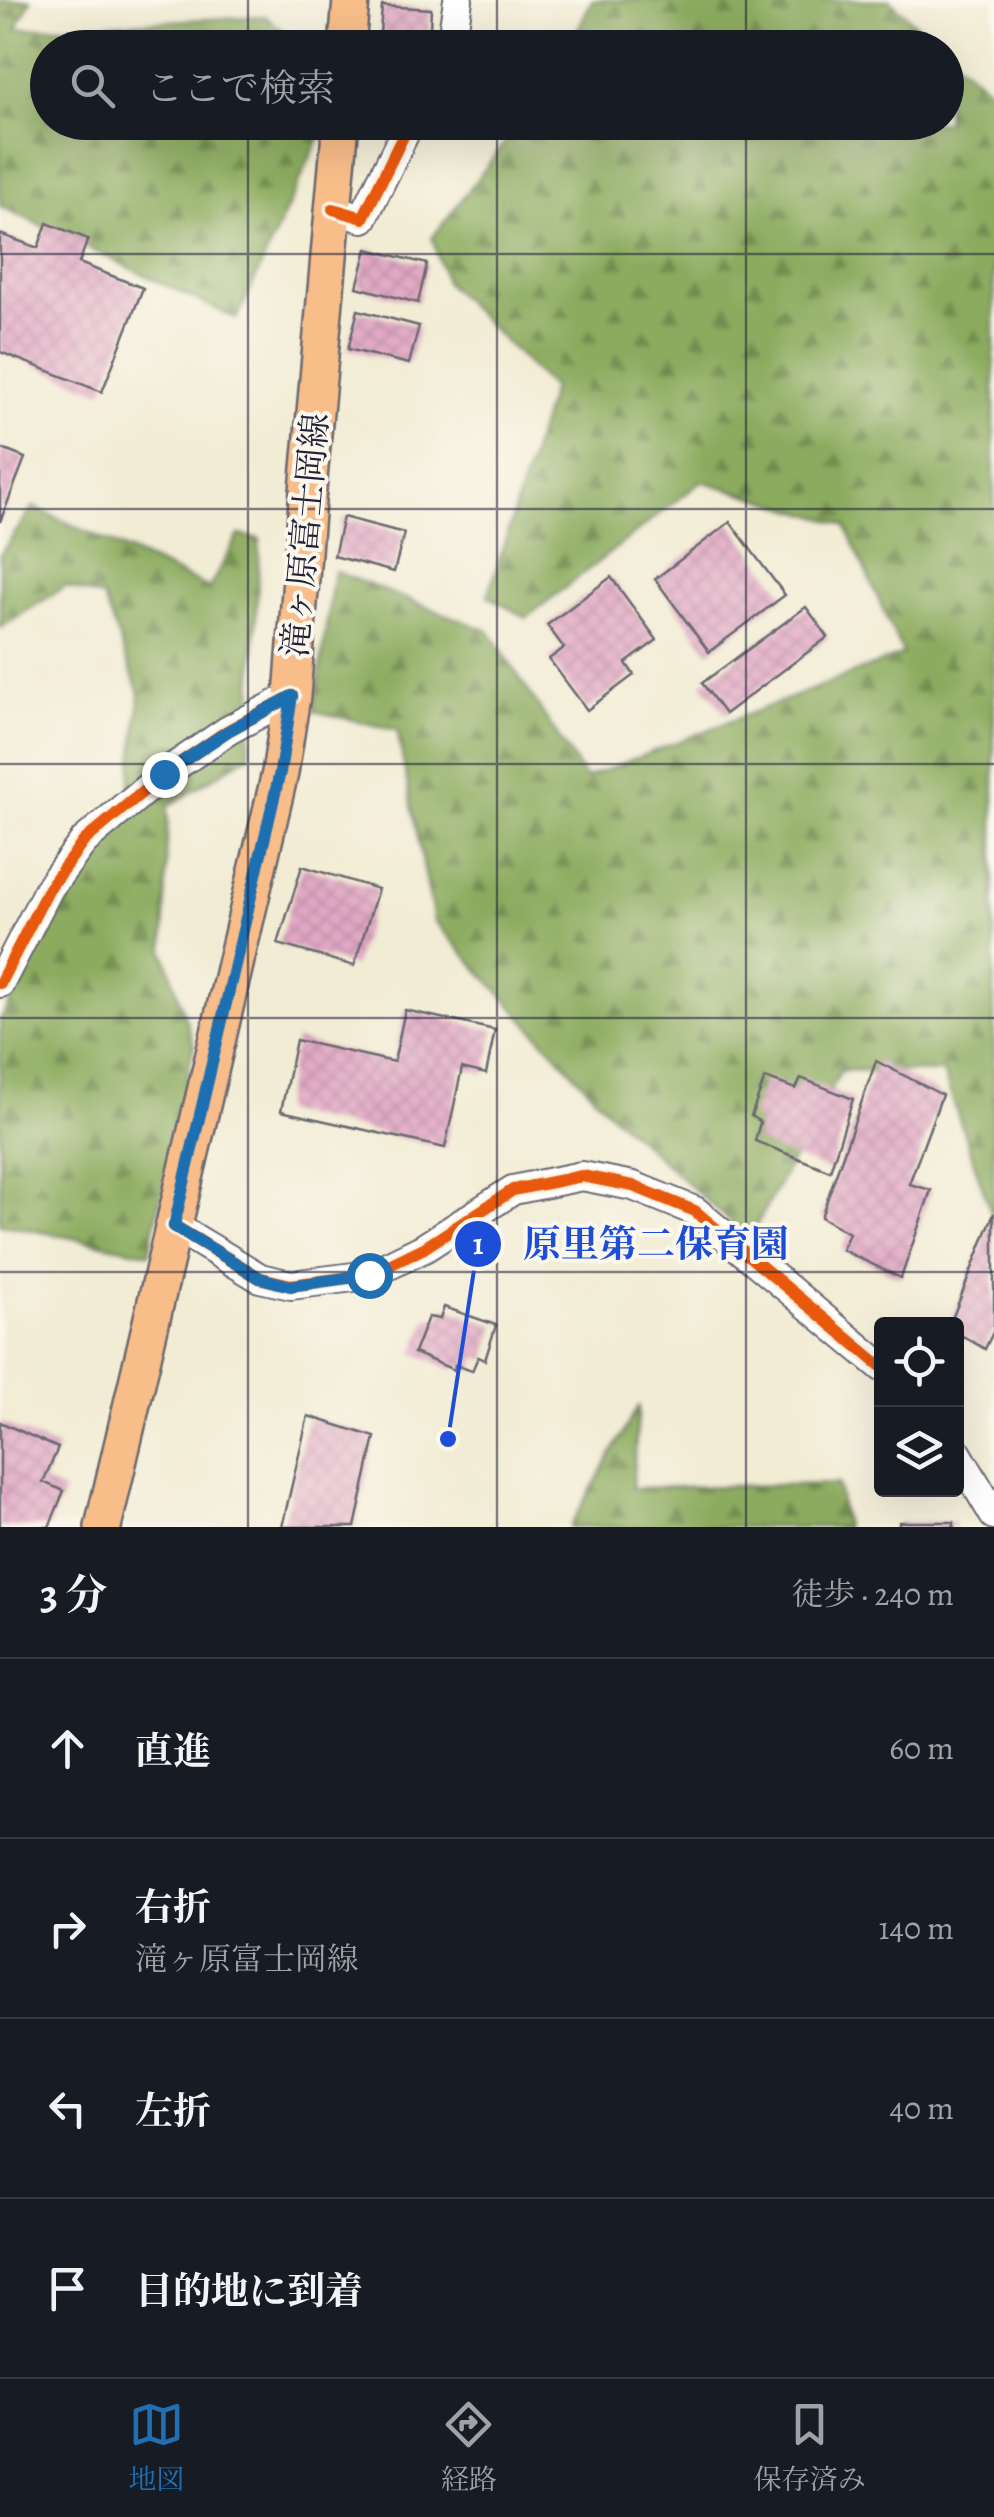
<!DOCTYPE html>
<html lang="ja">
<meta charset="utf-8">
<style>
body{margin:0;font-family:Alegreya,"Noto Serif JP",serif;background:#20242c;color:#f1f3f6}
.controls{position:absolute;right:30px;bottom:30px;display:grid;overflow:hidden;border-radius:10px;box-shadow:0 10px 40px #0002}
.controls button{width:90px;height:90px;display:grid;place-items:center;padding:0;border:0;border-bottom:2px solid #363941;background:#171b24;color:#f1f3f6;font:50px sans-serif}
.stop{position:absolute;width:30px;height:30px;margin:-22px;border:8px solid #1f6fb2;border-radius:50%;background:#fff}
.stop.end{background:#1f6fb2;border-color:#fff;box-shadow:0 2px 10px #0008}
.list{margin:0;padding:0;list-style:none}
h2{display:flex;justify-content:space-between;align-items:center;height:130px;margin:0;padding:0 40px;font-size:42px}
h2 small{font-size:32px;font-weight:400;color:#9ea1a6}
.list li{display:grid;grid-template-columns:65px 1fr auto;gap:30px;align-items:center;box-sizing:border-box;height:180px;padding:0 40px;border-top:2px solid #363941}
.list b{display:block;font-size:38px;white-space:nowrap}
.list p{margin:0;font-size:32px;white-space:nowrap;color:#9ea1a6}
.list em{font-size:32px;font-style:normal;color:#9ea1a6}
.icon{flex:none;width:55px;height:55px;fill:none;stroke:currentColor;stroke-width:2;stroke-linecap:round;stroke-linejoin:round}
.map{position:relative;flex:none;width:994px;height:1527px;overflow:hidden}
.search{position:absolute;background:#171b24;box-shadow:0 10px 40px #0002;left:30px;right:30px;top:30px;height:110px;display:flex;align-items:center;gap:25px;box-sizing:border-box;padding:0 35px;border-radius:55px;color:#9ea1a6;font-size:38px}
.sheet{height:850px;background:#171b24}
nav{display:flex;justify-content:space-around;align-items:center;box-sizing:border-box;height:140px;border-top:2px solid #363941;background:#171b24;font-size:28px;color:#9ea1a6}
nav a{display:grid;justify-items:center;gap:5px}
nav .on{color:#1f6fb2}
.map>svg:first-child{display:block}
.forest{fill:url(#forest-firs);stroke:#57664d;stroke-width:2.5}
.building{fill:url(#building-cross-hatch)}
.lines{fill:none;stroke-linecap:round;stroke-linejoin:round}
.minor-casing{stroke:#6b6971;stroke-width:32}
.major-casing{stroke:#6b6971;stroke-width:40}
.minor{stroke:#fff;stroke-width:28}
.major{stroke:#f8bd89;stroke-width:35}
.cycleway-casing{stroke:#fbf7ec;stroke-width:19}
.cycleway{stroke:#e8590c;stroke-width:12}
.route{stroke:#1f6fb2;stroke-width:12}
.grid{fill:none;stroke:#22223b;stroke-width:2.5;stroke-opacity:0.55}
.labels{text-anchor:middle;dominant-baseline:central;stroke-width:8;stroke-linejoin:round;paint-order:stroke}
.street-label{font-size:35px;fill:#22223b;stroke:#fbf7ec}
.leader{fill:none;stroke:#1d4ed8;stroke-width:4}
.callout-dot{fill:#1d4ed8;stroke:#fbf7ec;stroke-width:4}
.mark-label{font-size:30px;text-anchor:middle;font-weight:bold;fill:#fff}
.callout-label{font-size:38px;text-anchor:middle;font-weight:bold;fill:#1d4ed8;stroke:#fbf7ec;stroke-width:8;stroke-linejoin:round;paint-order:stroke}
</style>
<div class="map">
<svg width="994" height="1527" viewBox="0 0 994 1527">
<defs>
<pattern id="forest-firs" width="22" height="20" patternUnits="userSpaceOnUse" patternTransform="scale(2.5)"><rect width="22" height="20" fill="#8cab5f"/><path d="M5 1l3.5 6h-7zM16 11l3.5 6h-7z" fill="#728b50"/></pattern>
<pattern id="building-cross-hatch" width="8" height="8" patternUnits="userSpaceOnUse" patternTransform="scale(2.5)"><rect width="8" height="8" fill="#e1a8c4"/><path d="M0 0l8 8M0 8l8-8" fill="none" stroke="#c190a9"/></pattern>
</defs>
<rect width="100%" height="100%" fill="#fbf7ec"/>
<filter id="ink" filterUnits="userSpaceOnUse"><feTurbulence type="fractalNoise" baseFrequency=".01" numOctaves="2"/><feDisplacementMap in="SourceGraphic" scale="20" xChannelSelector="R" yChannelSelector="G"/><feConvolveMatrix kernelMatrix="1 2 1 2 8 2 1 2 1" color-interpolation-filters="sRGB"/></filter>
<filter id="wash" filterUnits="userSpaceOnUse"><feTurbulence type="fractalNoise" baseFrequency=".0048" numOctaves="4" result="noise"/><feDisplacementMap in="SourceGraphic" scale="40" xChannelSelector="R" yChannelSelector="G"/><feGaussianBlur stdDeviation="2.25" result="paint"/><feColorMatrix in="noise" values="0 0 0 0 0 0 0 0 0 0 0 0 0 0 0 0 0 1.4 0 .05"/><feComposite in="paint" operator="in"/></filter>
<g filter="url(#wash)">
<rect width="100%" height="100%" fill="#f2ecd4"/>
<path class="forest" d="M0 0H31L16 29 265 16 303 47 48 48V122L326 123 237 319 0 206Z
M592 0H890L940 47H569Z
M947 53 994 93V1221L943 1072 841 1070 749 1239 611 1114 434 921 397 730 314 711 334 571 489 631 585 778 903 654 845 525 702 481 526 618 488 596 552 388 446 283 432 238 520 123 946 122Z
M33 507 209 588 239 535 260 539 249 755 168 806 164 950 194 1045 149 1253 0 1224V1020L82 870 130 790 140 695 103 598 66 586 0 628V555Z
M639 1405 632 1488 838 1484 845 1527H570Z"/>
<g id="blocks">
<path class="building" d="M382 6 431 9 429 48H379Z
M47 223 88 239 79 263 143 288 102 392 0 352V234L38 248Z
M367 249 427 264 418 303 357 287Z
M358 310 419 326 409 364 348 349Z
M0 448 25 458 0 522Z
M343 517 404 533 394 572 334 556Z
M730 522 785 595 709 652 655 579Z
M611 577 657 640 626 663 634 675 587 710 549 659 564 648 547 625Z
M806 607 828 637 725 714 702 683Z
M302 866 378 889 354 966 278 944Z
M405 1010 495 1030 486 1074 462 1068 445 1148 281 1111 296 1040 394 1062Z
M876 1061 942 1095 909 1184 931 1190 901 1278 842 1250 849 1233 821 1217Z
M765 1078 796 1089 801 1078 853 1099 830 1171 755 1141 760 1122 751 1116Z
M994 1213V1330L985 1349 956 1332V1324H950Z
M444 1307 496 1325 485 1360 478 1357 472 1371 455 1365 454 1370 414 1353 428 1317 440 1319Z
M308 1416 375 1437 355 1527H282Z
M0 1422 58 1448 43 1482 64 1491 49 1527H0Z
M899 1522H954V1527H899Z"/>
</g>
</g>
<g filter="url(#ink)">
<use href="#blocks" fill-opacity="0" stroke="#6b6971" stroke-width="2.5"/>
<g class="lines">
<g class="minor-casing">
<path id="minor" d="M446 48 453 33 458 0
M333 209 363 218 410 122
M0 983 49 888 84 841 164 774 227 731 292 696
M174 1226 260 1278 291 1285 369 1275 424 1248 513 1190 582 1176 633 1186 695 1211 882 1367
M956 1451 994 1515"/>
</g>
<g class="major-casing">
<path id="major" d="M347 48 351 0
M103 1527 280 773 292 696 306 513 341 122"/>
</g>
<use href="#minor" class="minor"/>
<use href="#major" class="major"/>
<g class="cycleway-casing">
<path id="cycleway" d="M333 209 363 218 410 122
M0 983 49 888 84 841 164 774 227 731 292 696
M174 1226 260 1278 291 1285 369 1275 424 1248 513 1190 582 1176 633 1186 695 1211 882 1367"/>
</g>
<use href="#cycleway" class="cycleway"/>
</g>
</g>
<g class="lines" filter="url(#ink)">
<path class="route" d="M164 774 228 731 292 696 280 772 174 1226 260 1278 290 1286 369 1275"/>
</g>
<path class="grid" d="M248 0V48M497 0V48M746 0V48M248 122V1527M497 122V1527M746 122V1527M0 254H994M0 509H994M0 764H994M0 1018H994M0 1272H994"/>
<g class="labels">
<g class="street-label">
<text transform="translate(305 535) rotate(-85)">滝ヶ原富士岡線</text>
</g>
</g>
<path class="leader" d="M448 1439L478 1244"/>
<g class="callout-dot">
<circle cx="448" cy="1439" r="10"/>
<circle cx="478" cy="1244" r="25"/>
</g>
<g class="mark-label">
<text x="478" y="1254">1</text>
</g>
<g class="callout-label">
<text x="656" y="1257">原里第二保育園</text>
</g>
</svg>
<div class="controls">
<button><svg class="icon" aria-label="locate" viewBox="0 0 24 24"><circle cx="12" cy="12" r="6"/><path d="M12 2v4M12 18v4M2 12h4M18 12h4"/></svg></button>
<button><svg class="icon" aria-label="layers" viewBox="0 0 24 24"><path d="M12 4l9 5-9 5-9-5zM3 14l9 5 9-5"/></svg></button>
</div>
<div class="stop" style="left:369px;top:1275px"></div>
<div class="stop end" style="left:164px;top:774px"></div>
<div class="search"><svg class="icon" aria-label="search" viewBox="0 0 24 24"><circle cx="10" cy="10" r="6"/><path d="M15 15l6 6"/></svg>ここで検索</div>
</div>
<section class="sheet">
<h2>3 分<small>徒歩 · 240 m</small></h2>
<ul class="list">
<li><svg class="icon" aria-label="ahead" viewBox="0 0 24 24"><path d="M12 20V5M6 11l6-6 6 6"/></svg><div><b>直進</b></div><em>60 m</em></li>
<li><svg class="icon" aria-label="right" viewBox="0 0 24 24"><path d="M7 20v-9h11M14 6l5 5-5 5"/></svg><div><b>右折</b><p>滝ヶ原富士岡線</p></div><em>140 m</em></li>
<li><svg class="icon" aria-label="left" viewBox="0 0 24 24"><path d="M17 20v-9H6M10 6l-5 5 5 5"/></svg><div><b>左折</b></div><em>40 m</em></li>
<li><svg class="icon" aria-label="arrive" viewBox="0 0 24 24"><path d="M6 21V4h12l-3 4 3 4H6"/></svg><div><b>目的地に到着</b></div></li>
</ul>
</section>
<nav>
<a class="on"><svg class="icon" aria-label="map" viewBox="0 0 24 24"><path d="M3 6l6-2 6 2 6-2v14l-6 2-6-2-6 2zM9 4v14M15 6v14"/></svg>地図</a>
<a><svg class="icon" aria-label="directions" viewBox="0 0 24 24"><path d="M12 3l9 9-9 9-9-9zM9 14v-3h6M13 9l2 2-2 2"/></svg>経路</a>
<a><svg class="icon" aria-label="saved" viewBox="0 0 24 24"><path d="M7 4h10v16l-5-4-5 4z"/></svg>保存済み</a>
</nav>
